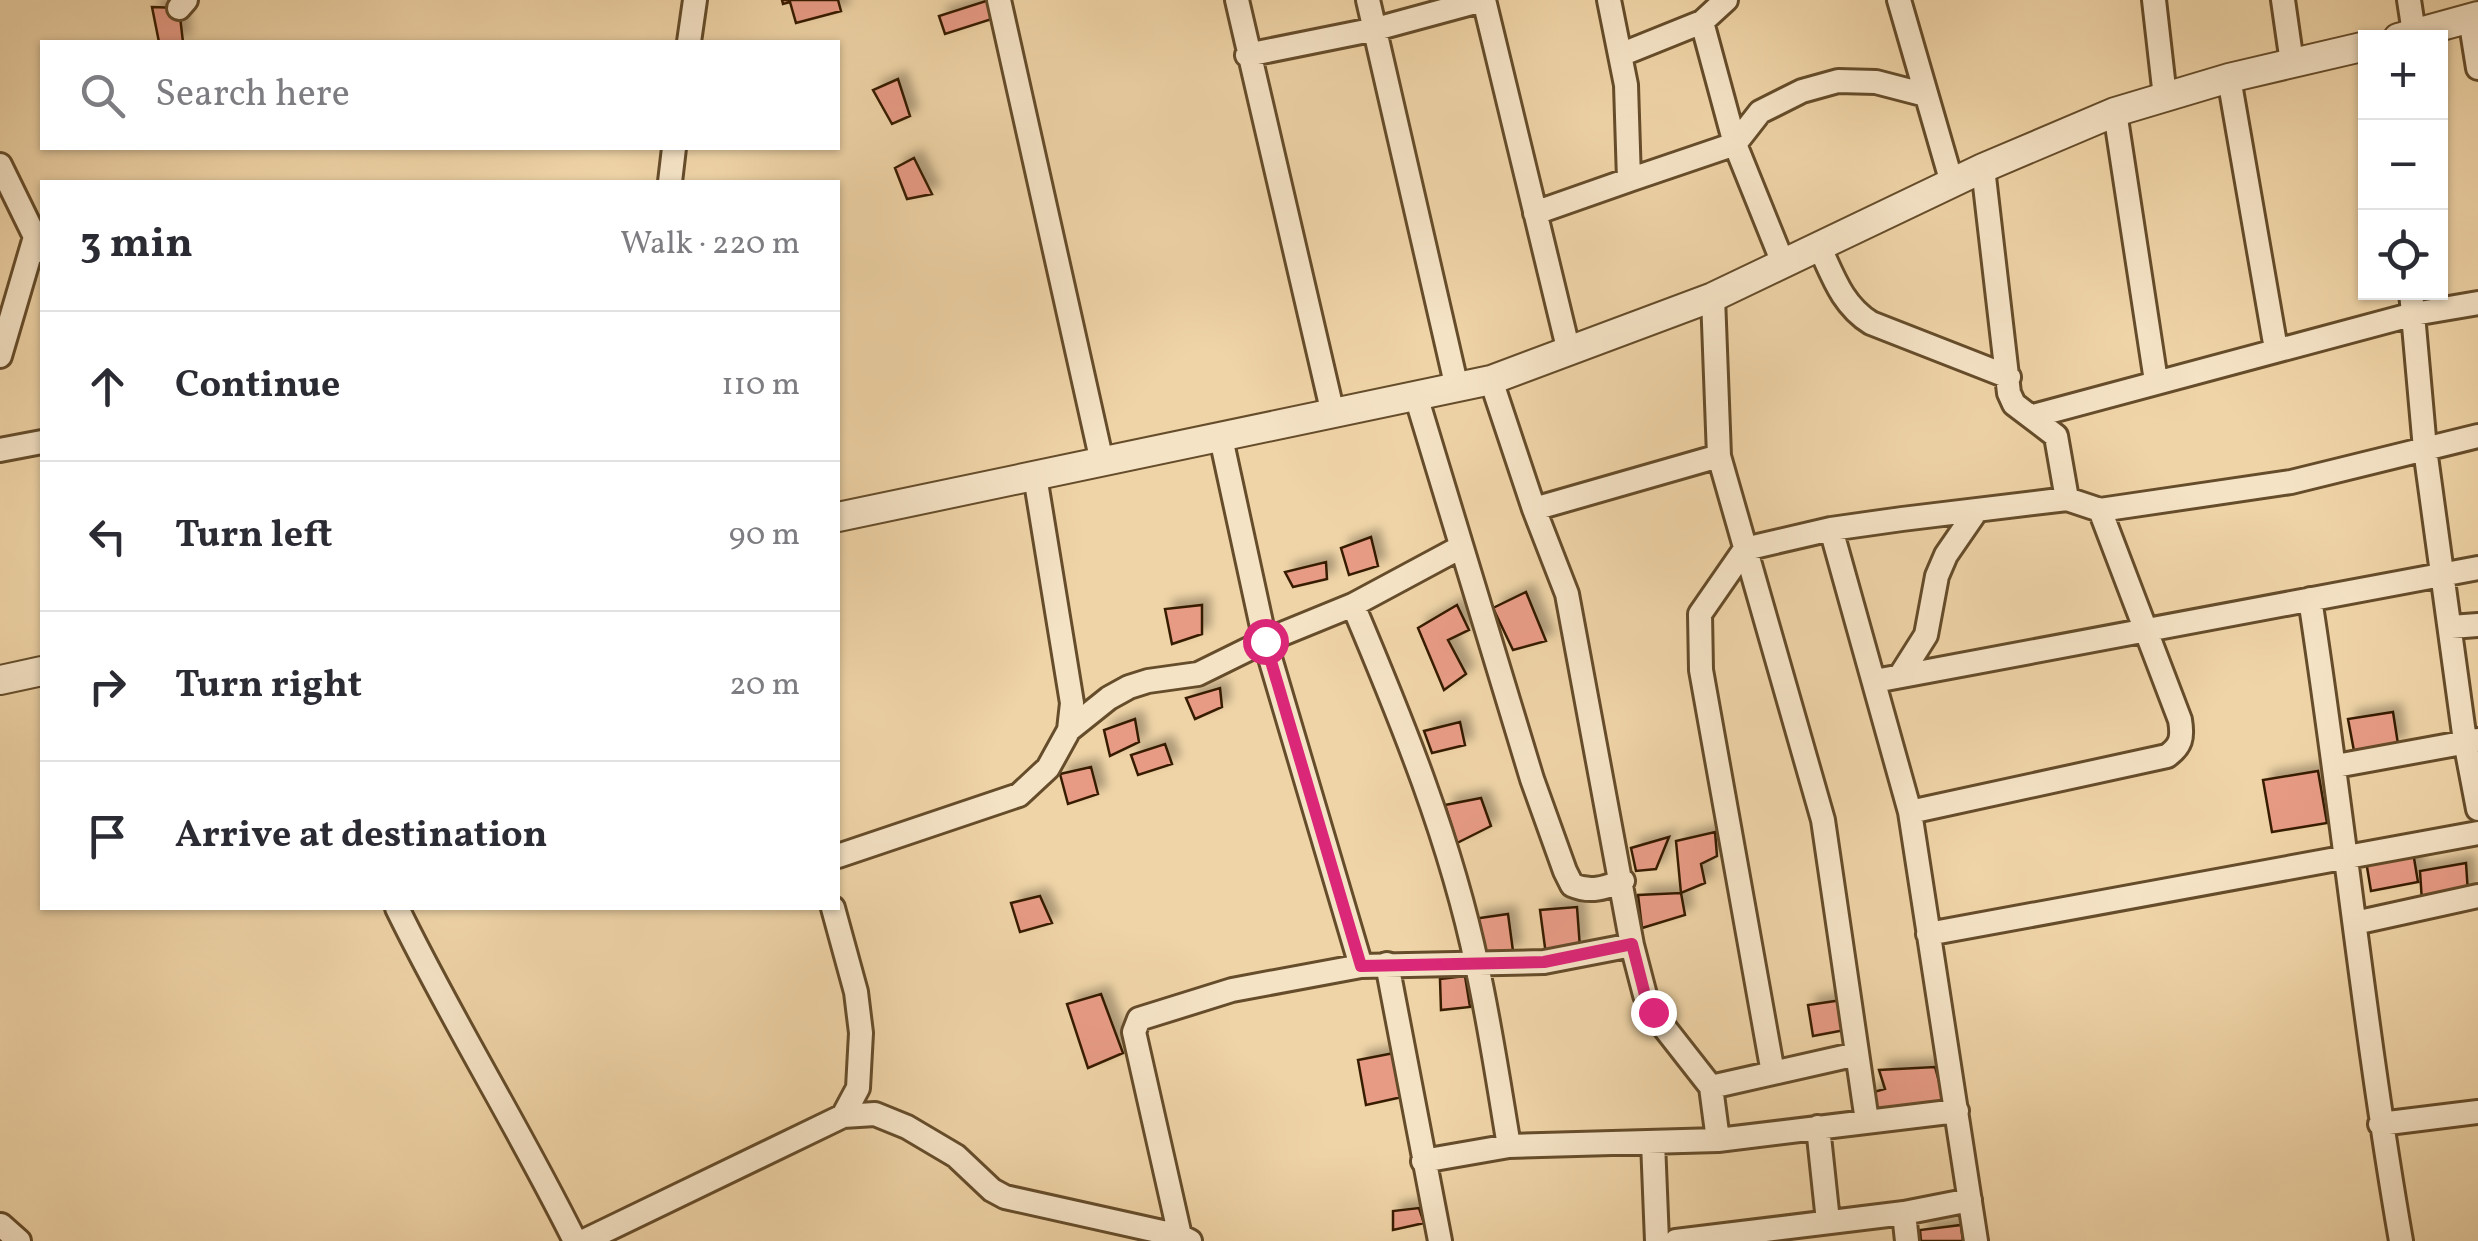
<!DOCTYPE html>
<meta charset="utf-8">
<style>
body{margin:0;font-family:Vollkorn,serif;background:#f2f2f3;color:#2b2b33}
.controls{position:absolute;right:30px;top:30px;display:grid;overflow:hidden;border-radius:0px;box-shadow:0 2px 8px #0004}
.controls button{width:90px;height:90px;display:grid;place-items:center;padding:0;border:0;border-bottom:2px solid #e1e1e2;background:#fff;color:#2b2b33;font:50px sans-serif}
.stop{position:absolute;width:30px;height:30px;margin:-22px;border:8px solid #db2777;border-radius:50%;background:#fff}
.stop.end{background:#db2777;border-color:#fff;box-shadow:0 2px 10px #0008}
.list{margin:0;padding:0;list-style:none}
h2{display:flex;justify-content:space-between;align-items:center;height:130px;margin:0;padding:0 40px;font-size:42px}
h2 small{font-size:32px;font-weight:400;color:#7c7c81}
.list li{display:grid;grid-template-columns:65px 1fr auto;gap:30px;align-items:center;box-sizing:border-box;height:150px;padding:0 40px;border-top:2px solid #e1e1e2}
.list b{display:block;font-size:38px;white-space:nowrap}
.list em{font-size:32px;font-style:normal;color:#7c7c81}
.icon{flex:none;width:55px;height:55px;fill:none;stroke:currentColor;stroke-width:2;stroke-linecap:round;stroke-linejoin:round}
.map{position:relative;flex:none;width:2478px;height:1241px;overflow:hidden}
.search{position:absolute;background:#fff;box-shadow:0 2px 8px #0004;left:40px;top:40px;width:800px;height:110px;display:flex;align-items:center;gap:25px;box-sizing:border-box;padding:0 35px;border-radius:0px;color:#7c7c81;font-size:38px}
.panel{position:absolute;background:#fff;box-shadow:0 2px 8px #0004;left:40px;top:180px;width:800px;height:730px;border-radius:0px}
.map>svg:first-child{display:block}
.building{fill:#e79b85;stroke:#371e00;stroke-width:2.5;filter:url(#shadow)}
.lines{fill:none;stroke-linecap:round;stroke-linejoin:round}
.minor-casing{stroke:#654c2a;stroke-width:28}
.tertiary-casing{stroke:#654c2a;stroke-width:32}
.minor{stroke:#f5e3c6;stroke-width:22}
.tertiary{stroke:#f5e3c6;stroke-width:28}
.route{stroke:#db2777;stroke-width:12}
</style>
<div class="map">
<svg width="2478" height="1241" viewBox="0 0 2478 1241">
<defs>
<filter id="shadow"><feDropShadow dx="8" dy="-8" stdDeviation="5" flood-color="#0004"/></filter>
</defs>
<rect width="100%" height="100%" fill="#efd4a7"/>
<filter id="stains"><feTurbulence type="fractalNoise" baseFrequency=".002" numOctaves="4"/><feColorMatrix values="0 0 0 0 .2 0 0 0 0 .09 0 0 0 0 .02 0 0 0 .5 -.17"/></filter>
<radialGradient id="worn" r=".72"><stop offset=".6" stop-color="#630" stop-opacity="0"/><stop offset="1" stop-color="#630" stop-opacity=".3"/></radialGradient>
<path class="building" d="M782 0H838L841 11 796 23 790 2 783 4Z
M989 0 995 18 945 34 939 16Z
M152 7 179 8 183 42H159Z
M898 79 910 116 892 124 873 90Z
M914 158 932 194 907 199 895 168Z
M1371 537 1378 566 1349 575 1341 548Z
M1326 562 1327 579 1293 587 1285 572Z
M1526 592 1546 641 1513 650 1493 608Z
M1202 605V634L1172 644 1165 609Z
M1457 605 1469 630 1448 640 1466 674 1444 690 1418 628Z
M1220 688 1222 707 1195 719 1186 698Z
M2393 712 2398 744 2354 751 2348 719Z
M1135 719 1139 742 1110 756 1104 730Z
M1460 722 1465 745 1432 753 1424 731Z
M1165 744 1172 764 1138 775 1131 755Z
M1091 767 1098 794 1068 804 1060 774Z
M2318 771 2327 823 2272 832 2263 780Z
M1481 798 1491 826 1457 843 1445 805Z
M1715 832 1717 856 1701 864 1705 883 1681 893 1676 841Z
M1669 837 1656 869 1636 871 1631 848Z
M2413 852 2418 882 2371 891 2366 861Z
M2466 863 2468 893 2422 902 2420 871Z
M1681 893 1685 915 1642 928 1638 895Z
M1040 896 1052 923 1020 932 1011 903Z
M1577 907 1580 948 1546 955 1540 910Z
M1508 914 1513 951 1487 956 1473 919Z
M1465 976 1470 1007 1441 1010 1440 979Z
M1101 994 1123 1053 1088 1068 1067 1004Z
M1842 1000 1845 1030 1813 1036 1808 1005Z
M1394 1053 1402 1097 1366 1105 1358 1060Z
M1935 1067 1945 1103 1871 1111 1870 1093 1885 1089 1879 1070Z
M1419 1208 1424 1223 1393 1230V1211Z
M1961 1225 1963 1241H1921L1920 1230Z"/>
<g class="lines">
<g class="minor-casing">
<path id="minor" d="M999 0 1102 462
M1237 0 1333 414
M1368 0 1457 388
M1484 0 1569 352
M1899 0 1952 183
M2154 0 2165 97
M2283 0 2292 63
M2409 0 2414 33
M179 8 186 0
M2470 18 2478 68
M1702 22 1726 0
M689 42 695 0
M1247 55 1376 29 1483 0
M1620 55 1702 22 1735 144 1760 112 1802 91 1838 81 1876 82 1926 95
M2229 78 2276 349
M2115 112 2156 381
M0 165 42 251
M1983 168 2009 393 2014 404 2056 436 2067 499
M1629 180 1735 144 1783 263
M670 182 674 148
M1535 213 1629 180 1626 85 1609 0
M1819 246C1833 276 1842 305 1871 323L2009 377
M2411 292 2425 449 2465 741 2478 809
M1713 297 1719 456 1823 820 1867 1121
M0 356 35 237
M1491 380 1534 509 1567 594 1632 945 1645 995 1653 1013 1711 1087 1718 1140
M1416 396 1532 779 1565 871 1572 885C1591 893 1604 888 1623 881
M2033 416 2414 314 2478 303
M1221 438 1265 641 1361 966
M0 450 42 442
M1534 509 1719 456
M1831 529 1910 812 1976 1241
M2310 599C2343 813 2364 1028 2401 1241
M1353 605C1402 721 1451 841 1477 966 1490 1025 1499 1086 1509 1146
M2451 627 2478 625
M1900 676 1926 635 1937 576 1946 555 1977 510
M1875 681 2478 568
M1069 730 1109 698 1129 687 1148 681 1198 674 1265 641 1353 605 1461 547
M2336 766 2478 740
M1910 812 2167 756C2181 746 2183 738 2180 720L2100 510
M838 856 1019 795 1048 768 1069 730 1072 703 1035 476
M397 908C452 1021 519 1128 575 1241
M2355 923 2478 896
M1928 934 2478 833
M1387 964 1440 1241
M1773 1073 1701 670 1700 614 1745 549 1831 529 1902 519 2067 499 2100 510 2291 482 2478 436
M1711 1087 1857 1054
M843 1116 875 1114 907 1127 956 1156 992 1190 1005 1197 1180 1236 1190 1241
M2380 1124 2478 1112
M1818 1127 1828 1221
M1653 1142 1657 1241
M1423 1161 1509 1146 1718 1140 1957 1111
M1904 1213 1907 1241
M1 1225 19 1241
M1180 1236 1134 1032 1139 1019 1232 990 1361 966 1544 962 1632 945
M584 1241 843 1116 858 1088 861 1033 856 992 833 908
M1676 1241 1904 1213 1970 1200"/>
</g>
<g class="tertiary-casing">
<path id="tertiary" d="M2398 38 2478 16
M838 517 1491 380 1713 297 1983 168 2115 112 2229 78 2366 46
M0 680 42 671"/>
</g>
<use href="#minor" class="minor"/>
<use href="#tertiary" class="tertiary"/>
</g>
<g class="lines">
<path class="route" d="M1265 641 1361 966 1544 962 1632 944 1645 995 1653 1012"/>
</g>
<rect width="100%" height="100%" filter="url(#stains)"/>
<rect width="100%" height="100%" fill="url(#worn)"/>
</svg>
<div class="controls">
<button>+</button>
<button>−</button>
<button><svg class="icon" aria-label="locate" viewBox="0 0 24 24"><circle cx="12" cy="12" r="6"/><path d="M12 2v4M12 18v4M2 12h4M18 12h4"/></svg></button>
</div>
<div class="stop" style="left:1265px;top:641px"></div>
<div class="stop end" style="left:1653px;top:1012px"></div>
<div class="search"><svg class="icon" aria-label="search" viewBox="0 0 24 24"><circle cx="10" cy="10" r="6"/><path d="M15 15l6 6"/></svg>Search here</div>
<section class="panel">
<h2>3 min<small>Walk · 220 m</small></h2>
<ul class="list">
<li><svg class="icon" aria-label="ahead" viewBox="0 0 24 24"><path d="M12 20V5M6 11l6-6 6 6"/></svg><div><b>Continue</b></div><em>110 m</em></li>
<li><svg class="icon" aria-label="left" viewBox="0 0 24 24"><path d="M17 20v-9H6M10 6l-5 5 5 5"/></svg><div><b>Turn left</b></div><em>90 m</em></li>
<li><svg class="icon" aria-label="right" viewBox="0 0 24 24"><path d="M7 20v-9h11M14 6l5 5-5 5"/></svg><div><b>Turn right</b></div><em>20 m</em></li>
<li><svg class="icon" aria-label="arrive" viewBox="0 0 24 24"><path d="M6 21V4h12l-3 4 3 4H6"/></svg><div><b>Arrive at destination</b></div></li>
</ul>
</section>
</div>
